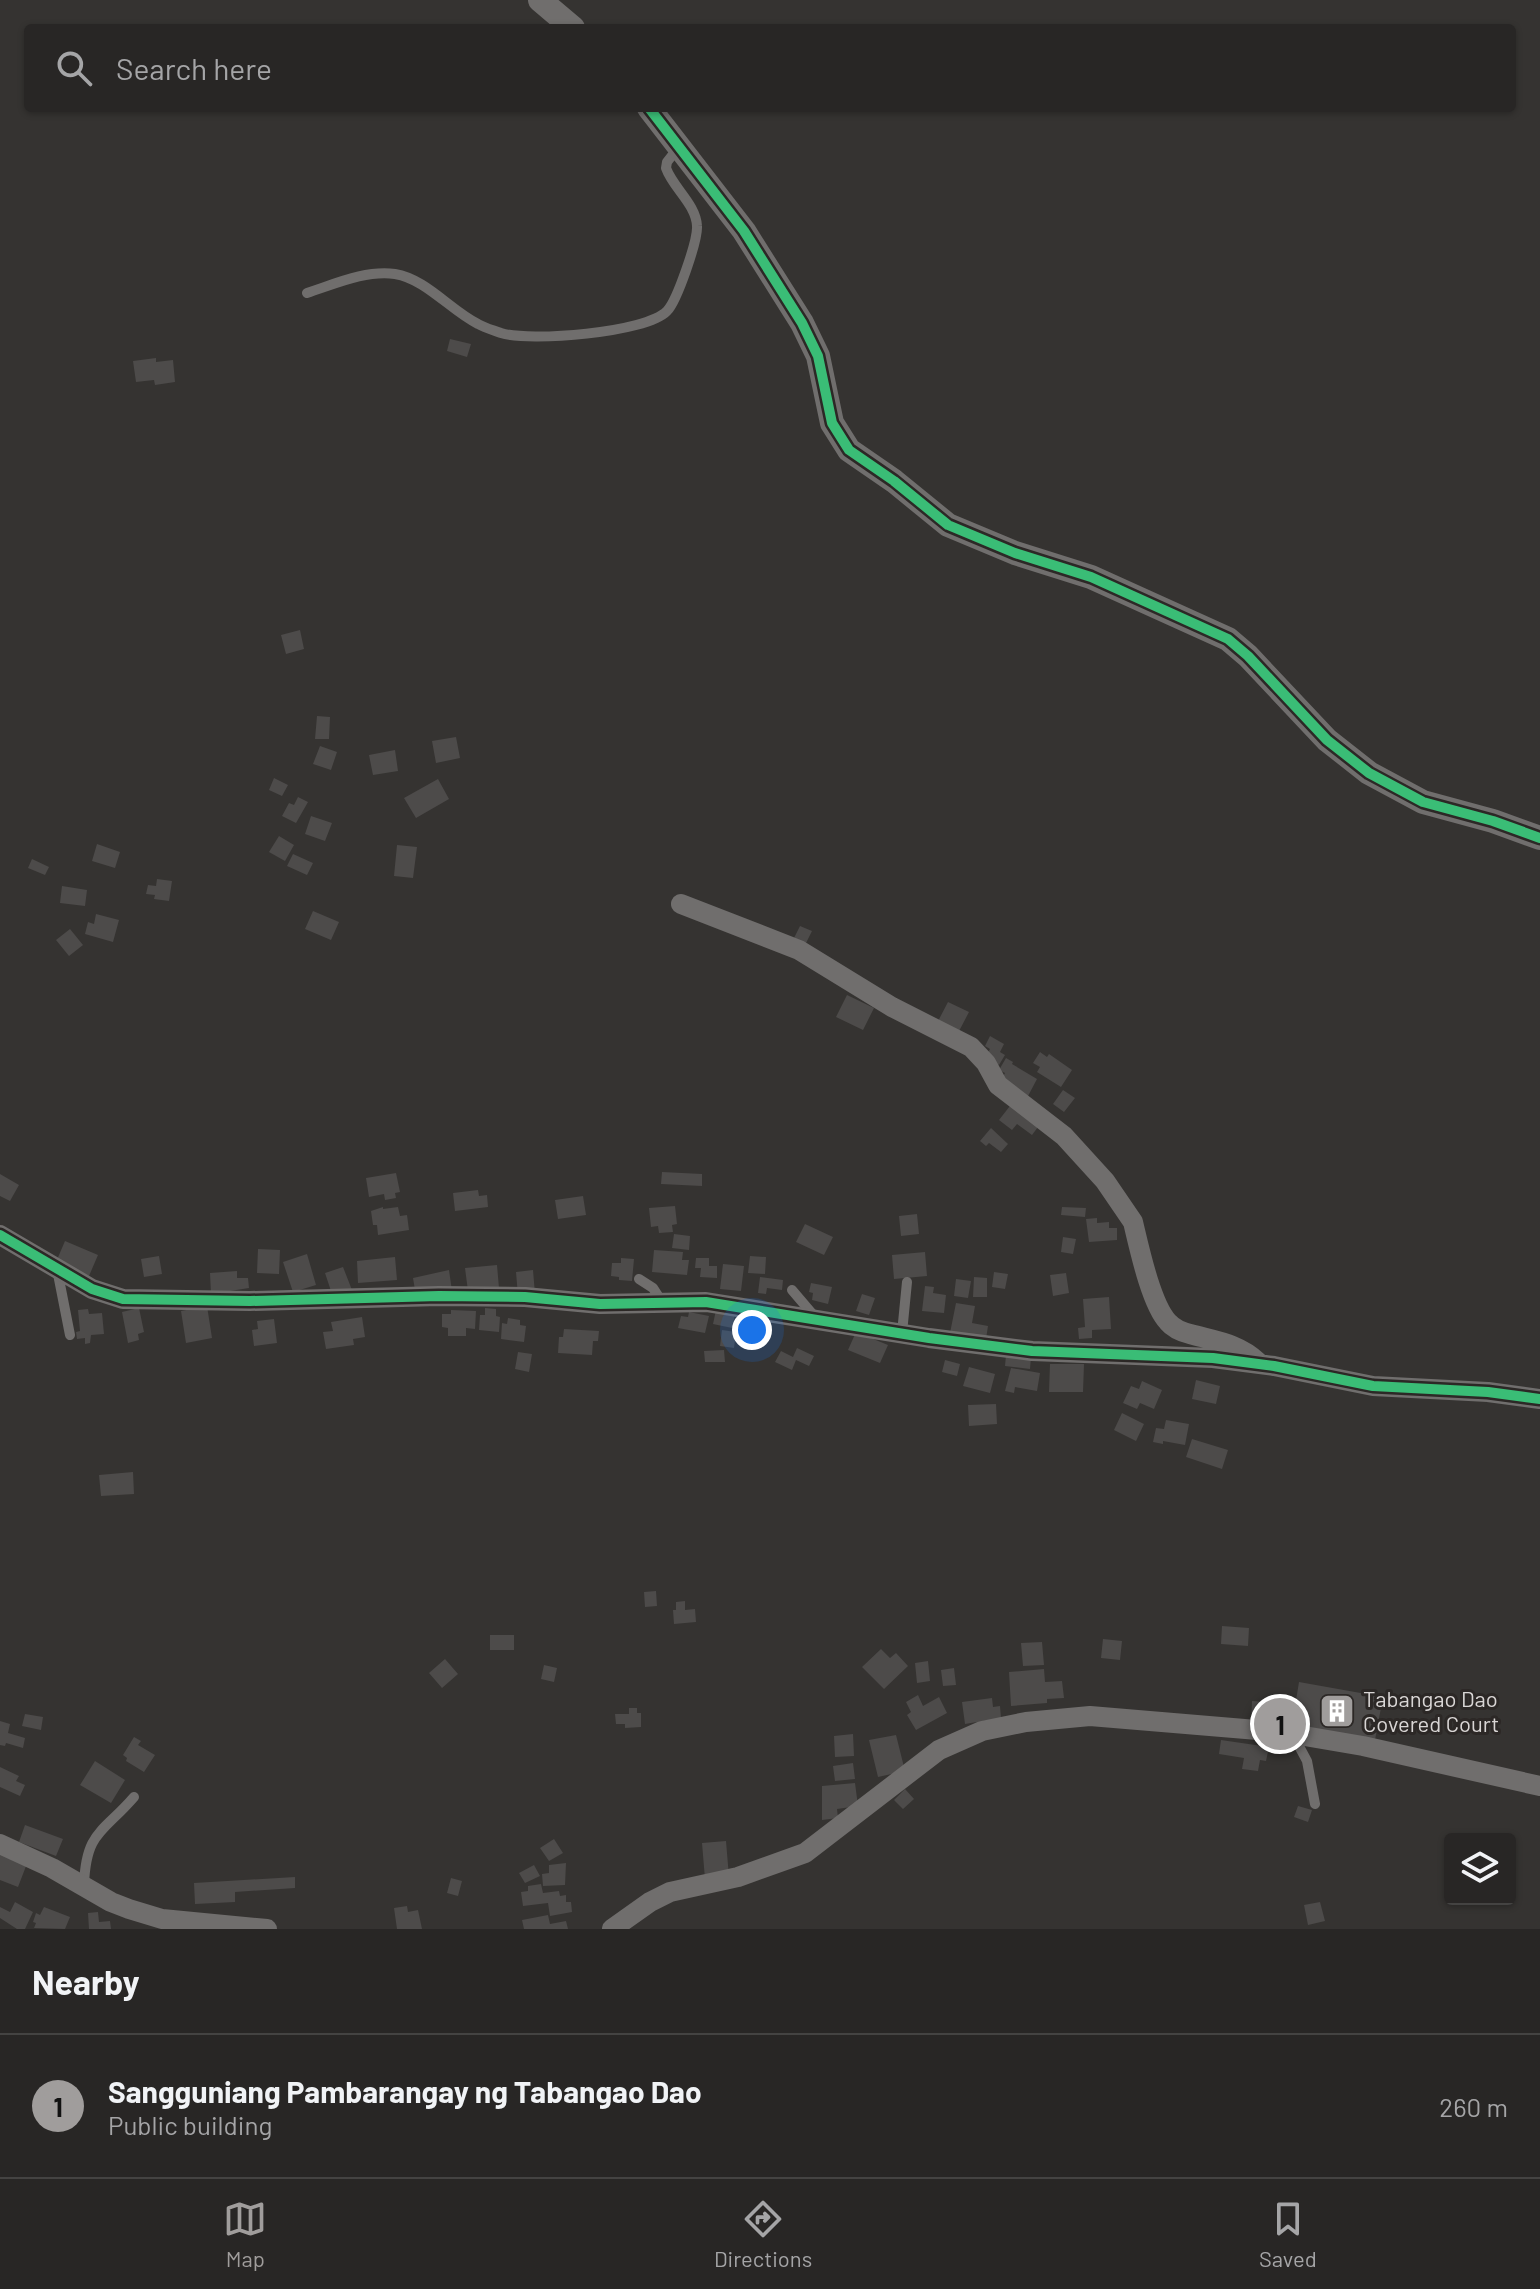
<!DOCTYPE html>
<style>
body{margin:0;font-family:Barlow,sans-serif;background:#302e2d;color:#f1f3f6}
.controls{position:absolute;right:24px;bottom:24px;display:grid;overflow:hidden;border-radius:8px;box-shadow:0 2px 6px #0004}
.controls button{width:72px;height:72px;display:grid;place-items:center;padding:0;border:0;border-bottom:2px solid #444342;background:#282625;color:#f1f3f6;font:40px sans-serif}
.you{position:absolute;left:752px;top:1330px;width:28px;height:28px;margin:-20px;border:6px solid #fff;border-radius:50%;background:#1a73e8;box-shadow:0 0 0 12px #1a73e833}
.badge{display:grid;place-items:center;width:52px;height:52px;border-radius:50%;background:#a09d9c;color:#111;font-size:26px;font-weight:700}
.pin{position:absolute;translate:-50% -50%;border:4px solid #fff;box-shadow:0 2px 8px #0006}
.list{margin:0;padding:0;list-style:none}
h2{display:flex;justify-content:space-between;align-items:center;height:104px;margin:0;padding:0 32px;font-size:34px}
h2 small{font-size:26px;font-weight:400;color:#a5a5a7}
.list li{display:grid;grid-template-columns:52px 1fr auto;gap:24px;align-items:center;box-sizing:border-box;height:144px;padding:0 32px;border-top:2px solid #444342}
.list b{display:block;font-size:30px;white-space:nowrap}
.list p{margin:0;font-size:26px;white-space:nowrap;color:#a5a5a7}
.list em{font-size:26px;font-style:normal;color:#a5a5a7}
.icon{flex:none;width:44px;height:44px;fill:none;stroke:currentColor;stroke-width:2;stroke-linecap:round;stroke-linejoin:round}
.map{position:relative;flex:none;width:1540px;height:1929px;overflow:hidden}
.search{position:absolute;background:#282625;box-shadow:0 2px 6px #0004;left:24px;right:24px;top:24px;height:88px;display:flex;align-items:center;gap:20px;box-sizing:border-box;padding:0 28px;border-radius:8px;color:#a5a5a7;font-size:30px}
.sheet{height:248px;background:#282625}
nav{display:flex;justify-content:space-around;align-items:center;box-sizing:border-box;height:112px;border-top:2px solid #444342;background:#282625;font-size:22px;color:#a5a5a7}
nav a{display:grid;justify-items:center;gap:4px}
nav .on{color:#a09d9c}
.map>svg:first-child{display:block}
.building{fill:#4d4b4a}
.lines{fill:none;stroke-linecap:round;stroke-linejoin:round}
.service{stroke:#706e6d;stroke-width:10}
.minor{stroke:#706e6d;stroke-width:20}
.tertiary{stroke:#706e6d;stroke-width:24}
.cycleway-casing{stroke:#2c2826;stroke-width:15}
.cycleway{stroke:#3abd76;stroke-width:10}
.labels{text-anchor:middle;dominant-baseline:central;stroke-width:6;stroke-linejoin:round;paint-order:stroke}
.poi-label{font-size:22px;fill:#d9d6d5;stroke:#2c2826;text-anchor:start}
</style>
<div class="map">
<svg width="1540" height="1929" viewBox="0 0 1540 1929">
<rect width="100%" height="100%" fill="#353331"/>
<path class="building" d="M450 339 471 344 467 357 447 351Z
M156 358V362L173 360 175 382 155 385 154 380 136 382 133 361Z
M300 630 304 649 286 654 281 635Z
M317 716 330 717 329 739H315Z
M456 737 460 758 436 763 432 741Z
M320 746 337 752 331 770 313 764Z
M395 750 398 771 373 775 369 755Z
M274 778 288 785 282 796 269 790Z
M438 779 449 799 416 818 404 798Z
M298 797 308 802 296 823 282 816 289 803 294 805Z
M311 816 332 823 325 841 305 834Z
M279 836 294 845 285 861 269 852Z
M97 844 120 852 115 868 92 861Z
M397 845 417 847 413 878 394 876Z
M293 854 313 863 307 875 287 866Z
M32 859 49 867 45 875 28 868Z
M157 879 172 881 169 901 154 899 155 895 146 894 148 885 156 886Z
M62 886 87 890 85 906 60 903Z
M313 911 339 922 331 940 305 929Z
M96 914 119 920 113 942 85 934 88 922 94 924Z
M800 926 812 931 805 945 793 940Z
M70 929 83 945 69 956 56 940Z
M847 995 874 1008 863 1030 836 1017Z
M948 1002 969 1012 957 1035 936 1025Z
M990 1036 1004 1044 1000 1052 1005 1055 999 1065 985 1057 990 1049 985 1046Z
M1040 1052 1047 1057 1049 1054 1072 1070 1061 1087 1037 1072 1040 1067 1033 1063Z
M1006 1058 1013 1062 1012 1064 1037 1079 1027 1098 1000 1082 1005 1073 999 1070Z
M1063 1090 1075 1098 1064 1112 1053 1104Z
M1013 1102 1044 1119 1032 1135 1017 1124 1012 1130 999 1120Z
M991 1128 1008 1144 1001 1152 989 1143 986 1146 980 1141Z
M662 1172 702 1174V1186L661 1184Z
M396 1173 400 1192 395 1193 396 1198 385 1200 384 1194 369 1197 366 1178Z
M0 1174 19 1185 10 1201 0 1196Z
M478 1190 479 1196 487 1195 488 1207 455 1211 453 1193Z
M583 1196 586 1215 558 1219 555 1200Z
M675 1206 677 1224 672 1225 673 1232 659 1233 658 1226 651 1227 649 1208Z
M383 1207V1209L398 1207 400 1216 407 1215 409 1230 378 1235 377 1225H373L371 1211Z
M1062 1207 1086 1208 1085 1217 1061 1215Z
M917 1214 919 1234 901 1236 899 1216Z
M1097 1218V1223L1109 1222V1228H1117V1240L1089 1242 1086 1219Z
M805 1224 833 1237 824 1255 796 1242Z
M674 1234 690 1236 689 1250 672 1248Z
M1063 1237 1076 1239 1073 1254 1061 1252Z
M65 1241 98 1255 89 1276 56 1262Z
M258 1249 280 1250 279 1274 257 1273Z
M654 1250 683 1252 682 1260H689L687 1275 652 1272Z
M925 1252 927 1276 894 1279 892 1255Z
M307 1254 316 1285 293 1292 283 1262Z
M159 1256 162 1274 144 1277 141 1259Z
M750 1256 766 1257 765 1274 748 1273Z
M395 1257 397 1280 358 1283 357 1261Z
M621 1258 634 1259 632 1281 619 1280V1277L611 1276 612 1263H621Z
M696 1258H709V1266H717V1278L700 1277 701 1268H695Z
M723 1264 744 1266 741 1291 720 1289Z
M497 1265 499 1288 468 1291 465 1268Z
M343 1267 352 1290 333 1297 325 1273Z
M449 1270 452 1291 415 1290 413 1278Z
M533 1270 535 1294 518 1296 516 1272Z
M237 1271V1278H248L249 1288 211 1294 210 1273Z
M994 1272 1008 1274 1005 1289 992 1287Z
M1066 1273 1069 1293 1053 1296 1050 1275Z
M760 1277 783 1280 782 1290 767 1288 766 1294 758 1293Z
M974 1277 987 1278V1297H973Z
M956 1279 971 1281 968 1298 954 1296Z
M811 1283 832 1287 828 1304 812 1300 813 1293 809 1292Z
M925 1286 934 1287 933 1293 946 1295 944 1313 922 1311Z
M862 1294 875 1298 869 1315 856 1311Z
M1109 1297 1111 1329 1092 1330V1338L1079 1339 1078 1328 1085 1327 1083 1299Z
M956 1303 975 1306 972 1323 988 1326 986 1339 950 1333Z
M207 1306 212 1338 186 1343 181 1311Z
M139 1308 144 1332 138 1334 139 1340 128 1343 122 1312Z
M485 1308 496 1309V1316L500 1317 499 1332 479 1330 480 1315H485Z
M88 1309 89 1314 102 1313 104 1334 91 1335 90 1343 85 1344V1338L77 1339 76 1332 80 1331 78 1310Z
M451 1310 476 1311 475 1329 466 1328V1336H448V1328L442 1327V1314H451Z
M716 1310 735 1314 732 1328 713 1324Z
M689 1312 709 1316 705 1333 678 1328 681 1316 688 1317Z
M362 1317 365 1337 353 1339 354 1345 326 1349 323 1332 333 1331 331 1322Z
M508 1318 520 1320V1325L526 1326 524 1342 501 1339 502 1323 507 1324Z
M274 1319 277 1343 254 1346 252 1330 258 1329 257 1321Z
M564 1329 599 1331 598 1341H593L592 1355 558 1353 559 1337H563Z
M722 1330 736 1332 734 1348 720 1346Z
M856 1332 888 1345 880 1363 848 1350Z
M797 1348 814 1356 809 1366 796 1360 792 1370 775 1362 781 1351 793 1357Z
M724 1350 725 1362H705L704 1351Z
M518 1352 532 1354 529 1372 515 1369Z
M1006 1355 1031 1357 1030 1369 1005 1366Z
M945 1360 960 1364 957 1376 942 1372Z
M1050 1364H1084L1083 1392H1049Z
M969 1367 995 1374 990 1393 963 1386Z
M1011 1368 1040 1373 1037 1391 1015 1387 1014 1393 1005 1391Z
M1196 1380 1220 1386 1216 1404 1192 1399Z
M1142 1381 1162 1390 1154 1409 1140 1403 1137 1409 1123 1403 1131 1386 1139 1389Z
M996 1404 997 1424 969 1426 968 1405Z
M1122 1413 1144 1424 1136 1441 1114 1430Z
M1166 1420 1189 1424 1185 1445 1163 1441V1444L1153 1442 1156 1428 1164 1429Z
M1192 1439 1228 1450 1222 1469 1186 1457Z
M133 1472 134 1494 101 1496 99 1475Z
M656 1591 657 1606 645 1607 644 1592Z
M685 1601V1610L695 1609 696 1622 674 1624 673 1610H676V1602Z
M1222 1626 1249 1628 1248 1646 1221 1644Z
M490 1635H514V1650H490Z
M1103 1639 1122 1641 1120 1660 1101 1658Z
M1042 1642 1044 1665 1023 1666 1021 1643Z
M881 1649 890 1658 896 1653 908 1666 884 1689 862 1667Z
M445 1659 458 1674 442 1688 429 1673Z
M928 1661 930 1681 917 1683 915 1663Z
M544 1665 557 1668 554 1682 541 1679Z
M954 1668 956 1685 943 1686 941 1670Z
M1044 1669 1045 1682 1062 1681 1064 1698 1047 1699V1703L1011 1706 1009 1672Z
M1299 1682 1383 1697 1375 1740 1292 1725Z
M918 1695 923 1706 939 1697 947 1713 916 1730 907 1715 911 1712 906 1702Z
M992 1698 993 1707 1000 1706 1001 1718 965 1724 962 1702Z
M1252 1701 1286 1703 1285 1728 1251 1726Z
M629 1708H637V1713H641V1727L625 1728V1724H616L615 1714H629Z
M25 1714 43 1717 41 1730 22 1726Z
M0 1721 10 1724 8 1733 25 1738 23 1748 6 1743 5 1746 0 1745Z
M853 1734 854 1756 835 1757 834 1736Z
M896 1735 905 1771 878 1777 869 1740Z
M134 1737 141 1741 138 1745 155 1755 144 1772 126 1761 127 1758 123 1755Z
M1221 1740 1269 1747 1266 1761 1260 1760 1258 1771 1242 1769 1244 1758 1219 1754Z
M95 1761 125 1780 111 1803 80 1785Z
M853 1763 855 1779 835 1781 833 1766Z
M0 1767 19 1776 16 1781 25 1785 20 1796 0 1787Z
M855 1783 858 1806 837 1809 838 1818 822 1820V1786Z
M905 1789 914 1799 903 1809 894 1800Z
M1298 1806 1312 1810 1308 1822 1294 1817Z
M25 1825 63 1839 56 1856 19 1842Z
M554 1839 563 1853 549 1861 540 1848Z
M726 1841 729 1877 705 1879 702 1843Z
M0 1850 28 1861 18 1887 0 1880Z
M566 1863 565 1885 543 1886 542 1874 549 1873V1865Z
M534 1865 540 1876 525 1883 519 1873Z
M295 1877V1888L235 1892V1902L195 1904 194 1883Z
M451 1878 462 1881 458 1896 447 1893Z
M541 1884 543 1893 559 1891 560 1896 566 1895V1902H571L572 1912 550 1916 548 1903 523 1906 521 1892 528 1891V1886Z
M15 1902 33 1912 25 1929H17L0 1918V1907L10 1912Z
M1320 1902 1325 1921 1308 1925 1304 1905Z
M407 1906 408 1912 418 1910 422 1929H397L394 1908Z
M44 1907 70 1917 65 1929 34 1928 36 1923 33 1922 36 1913 40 1915Z
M98 1912 99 1922 110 1921 111 1929H89L88 1913Z
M548 1915 550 1924 566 1921 568 1929H524L522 1920Z"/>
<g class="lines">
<path class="service" d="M307 293C335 284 365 270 395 274 426 279 450 310 478 324 485 328 493 330 501 333 529 342 646 333 667 311 677 301 698 240 697 226 696 204 673 188 666 168L667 162 678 148
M57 1269 70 1335
M639 1279 653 1288 662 1302
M792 1290 815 1317
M902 1333 907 1282
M1293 1735 1307 1761 1315 1804
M84 1885C86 1831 103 1833 134 1797"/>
<path class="minor" d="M681 904 799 950 892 1007 971 1047 986 1063 998 1085 1064 1136 1105 1181 1133 1222C1139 1247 1151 1304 1168 1322 1173 1328 1182 1332 1190 1334 1215 1341 1238 1343 1258 1362
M0 1235 92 1289 123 1299 250 1301 439 1296 525 1297 600 1304 706 1302 929 1338 1032 1351 1213 1358 1274 1366 1373 1386 1488 1392 1540 1399
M0 1844 52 1868 111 1902 129 1909 162 1919 267 1929
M612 1929 650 1902 670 1892 738 1877 805 1853 939 1750 982 1731 1026 1722 1090 1716 1281 1732 1363 1746 1540 1786"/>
<path class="tertiary" d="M540 0 573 28
M649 108 744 231 802 323 818 356 832 423 849 450 894 481 948 525 1015 553 1091 577 1228 639 1248 656 1327 740 1369 773 1423 802 1493 821 1540 838"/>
<g class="cycleway-casing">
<path id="cycleway" d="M649 108 744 231 802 323 818 356 832 423 849 450 894 481 948 525 1015 553 1091 577 1228 639 1248 656 1327 740 1369 773 1423 802 1493 821 1540 838
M0 1235 92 1289 123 1299 250 1301 439 1296 525 1297 600 1304 706 1302 929 1338 1032 1351 1213 1358 1274 1366 1373 1386 1488 1392 1540 1399"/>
</g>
<use href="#cycleway" class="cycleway"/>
</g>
<defs>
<g id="building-square" transform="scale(1.8)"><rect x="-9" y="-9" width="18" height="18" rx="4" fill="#a09d9c" stroke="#2c2826"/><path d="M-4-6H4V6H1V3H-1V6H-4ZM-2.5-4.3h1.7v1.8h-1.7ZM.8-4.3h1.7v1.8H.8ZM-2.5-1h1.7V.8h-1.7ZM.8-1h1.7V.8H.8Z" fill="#fff"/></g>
</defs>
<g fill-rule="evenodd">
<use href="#building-square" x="1337" y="1711"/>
</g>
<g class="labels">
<g class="poi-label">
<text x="1363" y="1698">Tabangao Dao<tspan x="1363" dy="25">Covered Court</tspan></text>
</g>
</g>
</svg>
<div class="controls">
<button><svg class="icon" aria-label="layers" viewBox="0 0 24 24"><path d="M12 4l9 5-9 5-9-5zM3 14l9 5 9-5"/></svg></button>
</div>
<div class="you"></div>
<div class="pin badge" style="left:1280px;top:1724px">1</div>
<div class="search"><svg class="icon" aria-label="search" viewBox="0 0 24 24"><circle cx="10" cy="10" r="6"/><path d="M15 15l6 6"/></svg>Search here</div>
</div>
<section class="sheet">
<h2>Nearby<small></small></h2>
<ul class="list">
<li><span class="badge">1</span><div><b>Sangguniang Pambarangay ng Tabangao Dao</b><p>Public building</p></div><em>260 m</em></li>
</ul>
</section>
<nav>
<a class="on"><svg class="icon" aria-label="map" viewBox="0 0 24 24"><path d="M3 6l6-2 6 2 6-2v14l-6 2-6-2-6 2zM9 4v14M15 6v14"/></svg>Map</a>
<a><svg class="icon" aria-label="directions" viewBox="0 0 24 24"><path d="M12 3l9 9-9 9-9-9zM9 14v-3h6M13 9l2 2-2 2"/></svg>Directions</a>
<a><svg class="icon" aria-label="saved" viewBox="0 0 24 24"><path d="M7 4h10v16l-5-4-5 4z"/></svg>Saved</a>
</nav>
